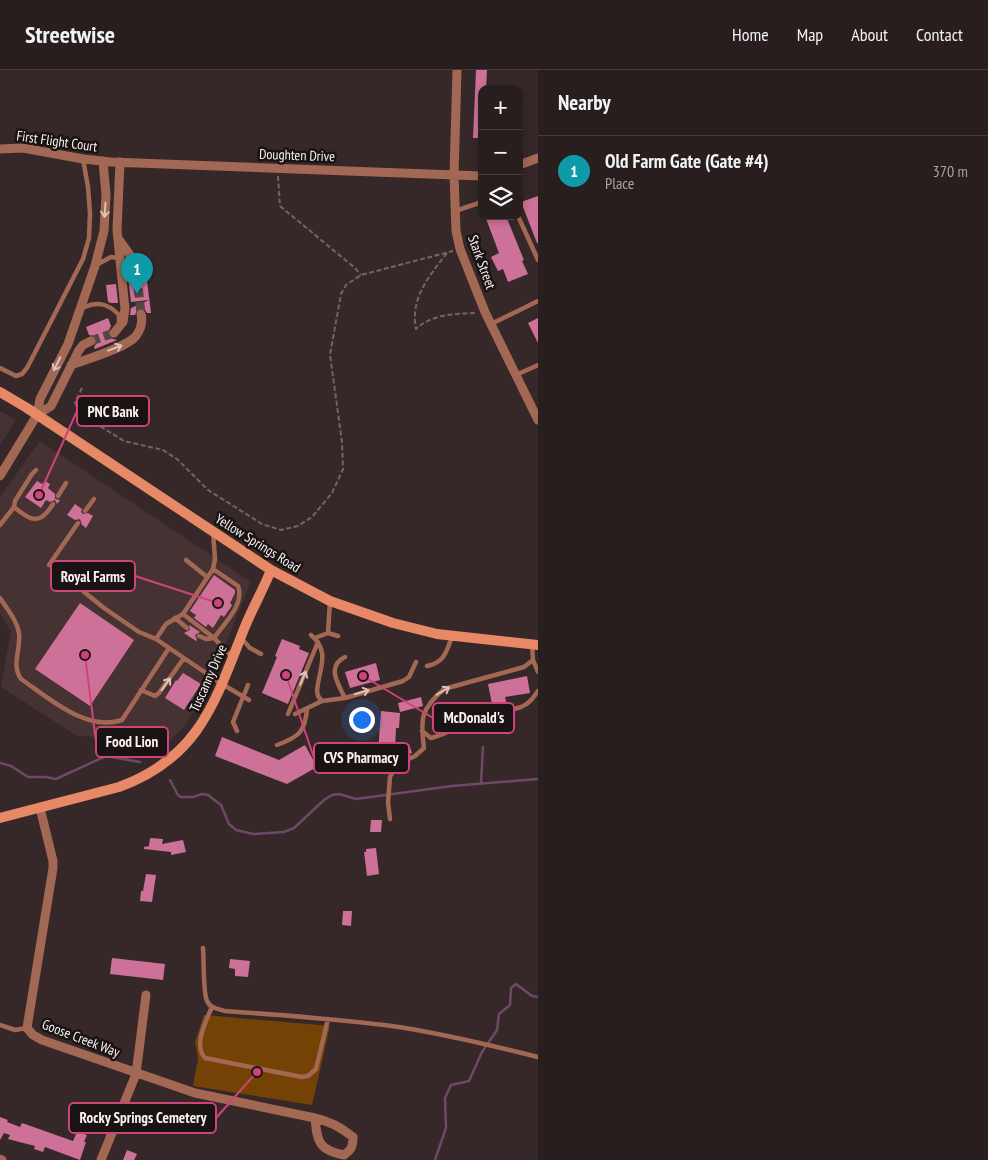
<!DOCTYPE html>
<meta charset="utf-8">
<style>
body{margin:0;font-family:"PT Sans Narrow",sans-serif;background:#302727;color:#f1f3f6}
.controls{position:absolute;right:15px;top:15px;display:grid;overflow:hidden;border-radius:10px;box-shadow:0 2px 8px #0003}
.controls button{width:45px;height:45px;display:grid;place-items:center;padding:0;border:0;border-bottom:1px solid #443c3c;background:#281e1e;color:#f1f3f6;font:25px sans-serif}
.you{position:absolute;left:361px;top:649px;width:18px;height:18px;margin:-12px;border:4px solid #fff;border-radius:50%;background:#1a73e8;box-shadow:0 0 0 8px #1a73e833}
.badge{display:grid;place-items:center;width:32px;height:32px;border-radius:50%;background:#93b7fd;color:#fff;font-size:16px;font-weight:700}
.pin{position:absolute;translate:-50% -41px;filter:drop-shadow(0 1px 2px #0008)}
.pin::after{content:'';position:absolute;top:26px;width:18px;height:15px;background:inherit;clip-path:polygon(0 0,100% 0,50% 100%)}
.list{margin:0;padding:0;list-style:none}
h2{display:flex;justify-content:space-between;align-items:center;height:65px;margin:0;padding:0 20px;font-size:21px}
h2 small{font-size:16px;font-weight:400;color:#a5a2a4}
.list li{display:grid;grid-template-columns:32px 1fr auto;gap:15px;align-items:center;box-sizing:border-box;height:70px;padding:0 20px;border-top:1px solid #443c3c}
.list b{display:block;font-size:19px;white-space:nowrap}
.list p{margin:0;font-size:16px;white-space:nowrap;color:#a5a2a4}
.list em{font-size:16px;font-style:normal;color:#a5a2a4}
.icon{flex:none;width:28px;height:28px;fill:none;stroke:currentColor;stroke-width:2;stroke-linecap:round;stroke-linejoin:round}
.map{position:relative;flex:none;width:538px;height:1090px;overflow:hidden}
header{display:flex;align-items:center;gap:30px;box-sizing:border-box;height:70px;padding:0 25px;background:#281e1e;border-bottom:1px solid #443c3c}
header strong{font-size:24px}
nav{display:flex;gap:28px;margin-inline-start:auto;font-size:18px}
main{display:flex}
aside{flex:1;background:#281e1e}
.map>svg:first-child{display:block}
.built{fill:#473233}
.green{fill:#754205}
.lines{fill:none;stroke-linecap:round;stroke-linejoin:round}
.stream{stroke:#6d4967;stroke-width:2.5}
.building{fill:#ce7198}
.street-tunnel{stroke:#544646;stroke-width:9;stroke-dasharray:9 4.5;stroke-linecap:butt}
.path{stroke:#726565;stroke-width:2;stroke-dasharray:5 2.5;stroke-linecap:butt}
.lane{stroke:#a36853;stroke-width:4.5}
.street{stroke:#a36853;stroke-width:9}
.secondary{stroke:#e78867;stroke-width:10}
.oneway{stroke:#ddc2ba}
.labels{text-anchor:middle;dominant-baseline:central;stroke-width:5;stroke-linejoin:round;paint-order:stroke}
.street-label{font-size:14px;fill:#fcf2f2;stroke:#191313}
.leader{fill:none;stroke:#ce4479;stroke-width:2}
.callout-dot{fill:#ce4479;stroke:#191313;stroke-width:2}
.callout{fill:#191313;stroke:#ce4479;stroke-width:2}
.callout-label{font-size:15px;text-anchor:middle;font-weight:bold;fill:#fcf2f2}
</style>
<header>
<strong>Streetwise</strong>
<nav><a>Home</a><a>Map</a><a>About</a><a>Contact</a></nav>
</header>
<main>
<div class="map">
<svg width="538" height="1090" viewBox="0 0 538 1090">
<rect width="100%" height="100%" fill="#362828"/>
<path class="built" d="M0 341 16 350 0 375Z
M40 371 248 510 250 514 205 624 184 657 170 670 77 666 1 617 11 561 0 544V427Z"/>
<path class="green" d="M204 945 330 956 312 1035 193 1016 198 989 195 972Z"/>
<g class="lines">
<path class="stream" d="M0 693 11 696 28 707H46L56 709 106 686 140 692
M170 710 178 725 181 727H193L202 724 208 725 221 735 229 754 236 760 253 764 284 762 294 758 324 730 332 725 339 724 356 729 452 716 538 709
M481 713 483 677
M435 1090 446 1058 445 1028 451 1015 469 1011 482 982 497 960 499 944 510 935 511 918 516 914 532 926 538 927"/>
</g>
<path class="building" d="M476 0H487L486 19H482V68H473Z
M538 126V173H537L521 132Z
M485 146H506L524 190 522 191 528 204 508 212 503 199 498 201 491 187 499 183Z
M146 203 151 243H147L145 240 140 238 137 240 135 245H130L131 238 149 230 131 232 128 206 131 205 133 210 138 211 142 209 143 204Z
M116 214 118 233H111L108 232 106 215Z
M108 248 111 256 108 262V266L110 268 117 270 95 279 94 277 96 274 97 269 94 266 89 265 86 257Z
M538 248V273L528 253Z
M37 411 42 414 45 411 50 414 48 418 55 424V429L60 430 57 434 55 430 50 432 46 430 41 438 25 427Z
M75 434 82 439 81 442 83 444 88 443 93 446 86 458 82 455 80 449 75 450 67 445Z
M214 505 235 520V523L230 533 232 535 231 537 224 547 221 545 213 558 208 554 206 557 194 548 196 545 190 541Z
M80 533 134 570 90 636 35 599Z
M189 555 200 562 195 565 197 570 196 571 184 563 190 560Z
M282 569 300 576 299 579 309 583 288 634 262 623 277 587 275 586Z
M376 593 380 610 350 618 345 602Z
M183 603 201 614 184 640 165 628 176 610 177 611Z
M527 606 530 623 505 627 507 636 493 639 488 614Z
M421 627 423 636 400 642 398 633Z
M381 641 400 643 399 658H396L395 678 409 674 412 683 401 687 400 686 376 684 378 683Z
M222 667 279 690 305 675 317 697 287 714 215 686Z
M332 685H344V703H333Z
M371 750H382L381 762H370Z
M150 768 163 769 162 774 183 770 186 782 171 785V782L144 779V777L149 776Z
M376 778 379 804 367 806 364 782H366V779Z
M146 804 156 805 152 832 140 831 141 821H143Z
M343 841H352L351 856 342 855Z
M112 888 165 894 163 910 110 904Z
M230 889 250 891 248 907 235 906V899L229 898Z
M0 1047 8 1050 7 1052 20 1057 22 1053 73 1071 77 1062 87 1065 84 1072H86L80 1090 45 1077 43 1082 34 1079 35 1076 8 1069 10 1065 4 1063 0 1070Z
M127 1080 137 1084 134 1090H123Z"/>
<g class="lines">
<path class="street-tunnel" d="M137 205 141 244
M91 271 114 263"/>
<path class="path" d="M278 106 280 136 355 198 361 205
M447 183C429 206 410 228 416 259 432 244 454 244 475 243
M82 318 75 332 79 343 124 371 163 380 177 389 208 420 262 454 281 460 298 456 312 447 332 423 343 399 342 372 330 285 341 224 346 215 361 205 453 181"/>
<path class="lane" d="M455 141 482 132
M518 146 538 190
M98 194 111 187 118 188 119 190
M82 238C97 231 108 233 119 245V255
M491 254 538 231
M0 298 16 306 22 304 27 298 83 189 89 168 90 143 88 117 83 89
M516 305 538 295
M58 426 66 413
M14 437C32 452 40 455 53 434
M85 441 94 429
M0 455 14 437 15 431 32 404 36 400
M186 490 207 507
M49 495 78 453
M83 521 104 538 139 562 156 569 222 614 249 630
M0 528C7 539 17 550 19 563 21 579 11 595 21 609 49 628 86 662 122 650L169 578
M330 531 328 563 338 566
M183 544 214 568 232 587
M175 548 187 558
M311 565C331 582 319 598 317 621L318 626 322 631
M199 566 206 569 214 568C224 554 245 534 238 516L213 499
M241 568 250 578 261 584
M315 568 328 563
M156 569 166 554 183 544 213 499 215 489 213 462
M532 575 533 590 538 602
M345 587C326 596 338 614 345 628L403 611 409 607 416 592
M427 596C445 592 446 582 452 567
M141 620 155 626 159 623 184 588
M288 644 318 572
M295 644 322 631 345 628
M237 661 233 652 248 615
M422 661 431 668C448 664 459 655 475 649 489 643 506 642 521 637 529 634 533 628 538 621
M277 675C299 667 305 662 307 639
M390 749 388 732 390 707 396 695 415 686 424 678C420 648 421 639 444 619L524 597 533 590
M203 878C204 889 203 923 207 931 210 938 218 939 225 941 281 945 337 949 392 956 441 963 490 975 538 987
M212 937C206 951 193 975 205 988L302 1007 308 1006 316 999 328 949
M0 955 15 960 27 958"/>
<path class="street" d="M457 0 454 105 456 161 460 179 485 242 538 350
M0 79 23 78 83 89 111 92 482 106
M519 95 538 88
M118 168 134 191 137 205
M114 263 123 252 125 239 117 160 120 92
M71 295C87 289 126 278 136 266 141 259 143 252 141 244
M37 345 51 336 79 280 83 275 91 271
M0 406 37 345 40 329 68 274 95 196 104 161 106 125 103 91
M40 738 53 791V798L27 958 33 965 42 970 195 1023 315 1048C329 1051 342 1058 353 1067 353 1077 351 1080 344 1085 319 1080 317 1072 315 1048
M0 1089 2 1090
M101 1090 136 1004 146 925"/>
<path class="secondary" d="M0 322 27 338 271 500 330 531 393 553 437 564 538 575
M0 748 119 717C199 688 215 632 244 559 252 539 263 520 271 500"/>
</g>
<defs><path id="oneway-shaft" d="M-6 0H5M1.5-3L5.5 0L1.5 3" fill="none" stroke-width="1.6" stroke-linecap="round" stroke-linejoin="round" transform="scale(1.25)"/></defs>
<g class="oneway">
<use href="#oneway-shaft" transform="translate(105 140) rotate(94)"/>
<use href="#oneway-shaft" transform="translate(115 278) rotate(-21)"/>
<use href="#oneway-shaft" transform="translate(57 294) rotate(117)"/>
<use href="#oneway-shaft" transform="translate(303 608) rotate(-67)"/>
<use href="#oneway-shaft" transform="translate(166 614) rotate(-54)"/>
<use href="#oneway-shaft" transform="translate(443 621) rotate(-30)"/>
<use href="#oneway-shaft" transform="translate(362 622) rotate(-17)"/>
</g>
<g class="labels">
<g class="street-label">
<text transform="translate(57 71) rotate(8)">First Flight Court</text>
<text transform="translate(297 85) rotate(2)">Doughten Drive</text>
<text transform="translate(482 192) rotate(70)">Stark Street</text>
<text transform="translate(258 473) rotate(32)">Yellow Springs Road</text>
<text transform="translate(208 608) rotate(-66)">Tuscanny Drive</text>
<text transform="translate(81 968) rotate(21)">Goose Creek Way</text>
</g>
</g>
<path class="leader" d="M39 425L77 341M218 533L135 506M363 606L433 648M85 585L96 672M286 605L314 688M257 1002L216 1048"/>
<g class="callout-dot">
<circle cx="39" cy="425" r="5"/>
<circle cx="218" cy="533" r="5"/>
<circle cx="363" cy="606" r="5"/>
<circle cx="85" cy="585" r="5"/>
<circle cx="286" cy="605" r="5"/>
<circle cx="257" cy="1002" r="5"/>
</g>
<g class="callout">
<rect x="77" y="326" width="72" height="30" rx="5"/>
<rect x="51" y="491" width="84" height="30" rx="5"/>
<rect x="433" y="633" width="81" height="30" rx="5"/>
<rect x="96" y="657" width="72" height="30" rx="5"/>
<rect x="314" y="673" width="95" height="30" rx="5"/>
<rect x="69" y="1033" width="147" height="30" rx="5"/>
</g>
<g class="callout-label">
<text x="113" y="347">PNC Bank</text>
<text x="93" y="512">Royal Farms</text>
<text x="474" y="653">McDonald's</text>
<text x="132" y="677">Food Lion</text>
<text x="361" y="693">CVS Pharmacy</text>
<text x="143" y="1053">Rocky Springs Cemetery</text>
</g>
</svg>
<div class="controls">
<button>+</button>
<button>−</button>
<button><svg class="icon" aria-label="layers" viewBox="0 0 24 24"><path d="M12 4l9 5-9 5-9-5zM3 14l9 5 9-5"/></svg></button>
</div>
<div class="you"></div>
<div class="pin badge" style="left:137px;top:224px;background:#0f9aa8">1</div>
</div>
<aside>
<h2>Nearby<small></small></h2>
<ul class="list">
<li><span class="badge" style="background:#0f9aa8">1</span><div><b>Old Farm Gate (Gate #4)</b><p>Place</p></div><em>370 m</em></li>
</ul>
</aside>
</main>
